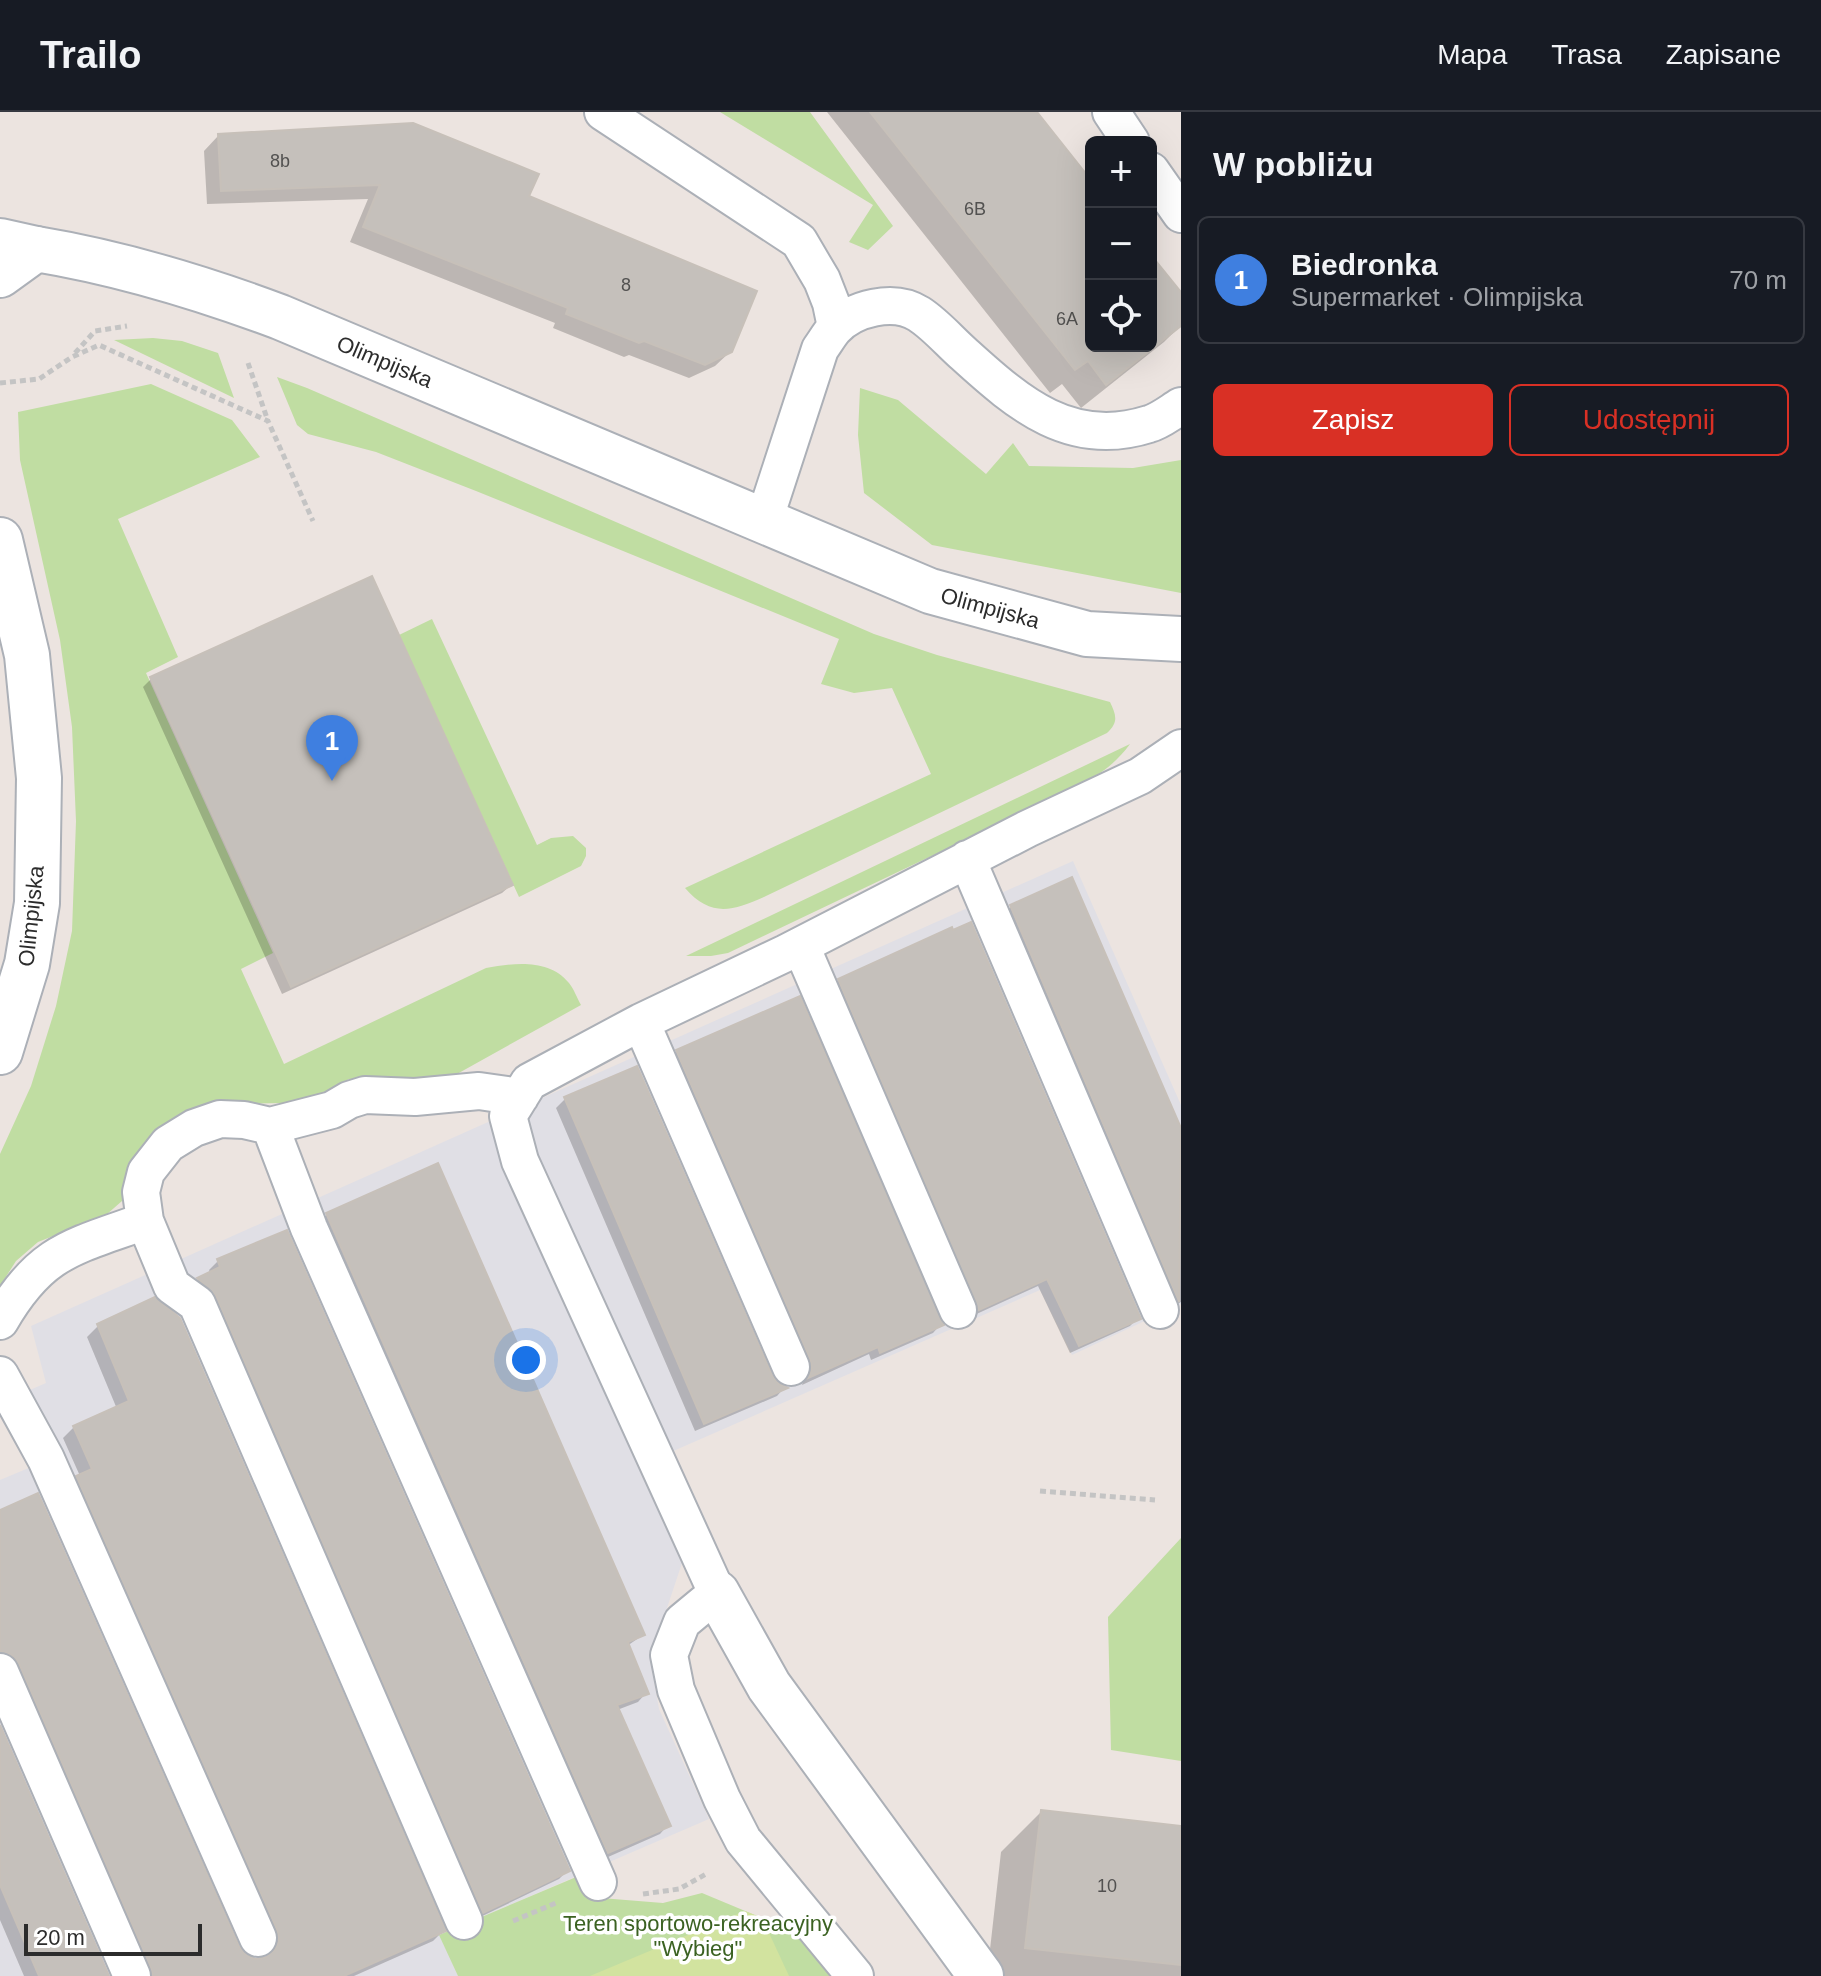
<!DOCTYPE html>
<html lang="pl">
<meta charset="utf-8">
<style>
body{margin:0;font-family:Helvetica,sans-serif;background:#242831;color:#f1f3f6}
.controls{position:absolute;right:24px;top:24px;display:grid;overflow:hidden;border-radius:12px;box-shadow:0 8px 32px #0002}
.controls button{width:72px;height:72px;display:grid;place-items:center;padding:0;border:0;border-bottom:2px solid #363941;background:#171b24;color:#f1f3f6;font:40px sans-serif}
.scale{position:absolute;left:24px;bottom:20px;width:178px;box-sizing:border-box;padding-left:8px;border:4px solid #2c2c2c;border-top:0;font-size:22px;line-height:28px;white-space:nowrap;color:#2c2c2c;-webkit-text-stroke:6px #fff;paint-order:stroke}
.you{position:absolute;left:526px;top:1248px;width:28px;height:28px;margin:-20px;border:6px solid #fff;border-radius:50%;background:#1a73e8;box-shadow:0 0 0 12px #1a73e833}
.badge{display:grid;place-items:center;width:52px;height:52px;border-radius:50%;background:#d93025;color:#fff;font-size:26px;font-weight:700}
.pin{position:absolute;translate:-50% -66px;filter:drop-shadow(0 2px 4px #0008)}
.pin::after{content:'';position:absolute;top:42px;width:28px;height:24px;background:inherit;clip-path:polygon(0 0,100% 0,50% 100%)}
.list{margin:0;padding:0;list-style:none}
h2{display:flex;justify-content:space-between;align-items:center;height:104px;margin:0;padding:0 32px;font-size:34px}
h2 small{font-size:26px;font-weight:400;color:#9ea1a6}
.list li{display:grid;grid-template-columns:52px 1fr auto;gap:24px;align-items:center;box-sizing:border-box;height:128px;margin:0 16px 16px;padding:0 16px;border:2px solid #363941;border-radius:12px}
.list b{display:block;font-size:30px;white-space:nowrap}
.list p{margin:0;font-size:26px;white-space:nowrap;color:#9ea1a6}
.list em{font-size:26px;font-style:normal;color:#9ea1a6}
.actions{display:flex;gap:16px;padding:24px 32px}
.actions a{flex:1;padding:18px 0;border:2px solid #d93025;border-radius:12px;text-align:center;font-size:28px;color:#d93025}
.actions .main{background:#d93025;color:#fff}
.icon{flex:none;width:44px;height:44px;fill:none;stroke:currentColor;stroke-width:2;stroke-linecap:round;stroke-linejoin:round}
.map{position:relative;flex:none;width:1181px;height:1864px;overflow:hidden}
header{display:flex;align-items:center;gap:48px;box-sizing:border-box;height:112px;padding:0 40px;background:#171b24;border-bottom:2px solid #363941}
header strong{font-size:38px}
nav{display:flex;gap:44px;margin-inline-start:auto;font-size:28px}
main{display:flex}
aside{flex:1;background:#171b24}
.map>svg:first-child{display:block}
.industrial{fill:#e0dfe5}
.green{fill:#c0dda2}
.pitch{fill:#d2e39f}
.shadow{fill:#0003}
.building{fill:#c5c0bb;stroke:#c7c0b9;stroke-width:2}
.lines{fill:none;stroke-linecap:round;stroke-linejoin:round}
.service-casing{stroke:#acb0b7;stroke-width:40}
.minor-casing{stroke:#acb0b7;stroke-width:48}
.tertiary-casing{stroke:#acb0b7;stroke-width:48}
.path{stroke:#c4c4c4;stroke-width:5;stroke-dasharray:6 4;stroke-linecap:butt}
.service{stroke:#fff;stroke-width:36}
.minor{stroke:#fff;stroke-width:44}
.tertiary{stroke:#fff;stroke-width:44}
.labels{text-anchor:middle;dominant-baseline:central;stroke-width:7;stroke-linejoin:round;paint-order:stroke}
.number-label{font-size:18px;fill:#525150}
.street-label{font-size:22px;fill:#2c2c2c;stroke:#fff}
.park-label{font-size:22px;fill:#3b6222;stroke:#fff}
</style>
<header>
<strong>Trailo</strong>
<nav><a>Mapa</a><a>Trasa</a><a>Zapisane</a></nav>
</header>
<main>
<div class="map">
<svg width="1181" height="1864" viewBox="0 0 1181 1864">
<rect width="100%" height="100%" fill="#ece4e0"/>
<path class="industrial" d="M1073 749 1181 993V1192L1072 1243 1040 1178 646 1351 684 1445 650 1547 659 1597 709 1707 440 1823 458 1864H0V1368L31 1355 2 1290 46 1271 31 1214Z"/>
<path class="green" d="M720 0H810L893 114 868 138 849 130 873 93Z
M153 226 182 229 218 241 234 286 114 228Z
M277 265 307 276 874 522 937 543 1110 590C1116 603 1119 610 1107 621L766 784C733 799 711 806 685 776L931 662 892 576 854 581 821 572 839 527 476 379 376 340 308 322 297 313Z
M151 272 232 308 260 345 118 407 178 545 146 561 273 841 241 857 284 952 486 856C513 851 549 846 569 871 574 877 577 886 581 893L457 962 436 966 349 967 312 987 285 991 218 992 138 1044 122 1089 106 1103 38 1130 16 1149 0 1174V1042L31 974 56 894 72 819 76 709 72 615 60 528 20 348 18 300Z
M860 276 898 288 986 362 1013 331 1029 354 1133 356 1181 348V481L932 433 864 381 858 323Z
M432 507 537 733 551 726 573 724 586 736V744L581 754 519 785 399 523Z
M1130 632C1114 654 1096 665 1072 677L728 841 711 844H686Z
M1181 1426V1649L1111 1638 1108 1505Z
M588 1760 601 1786 663 1791 702 1781 762 1806 811 1819 843 1864H458L439 1823Z"/>
<path class="pitch" d="M745 1799 762 1806 789 1864H590Z"/>
<path class="shadow" d="M827 0H1035L1091 70V234H1151V145L1181 197V213L1164 230 1081 296 1062 272 1050 281Z
M218 24 527 85 731 239 715 254 689 266 629 243 624 245 553 216 555 211 350 130 368 87 207 92 204 39Z
M151 567 511 773 502 781 282 882 143 575Z
M1071 768 1181 1021V1190L1170 1196 1002 803 1011 795Z
M839 868 1138 1206 1130 1214 1070 1241 1038 1174 970 1205 830 877Z
M677 939 941 1212 933 1221 871 1248 869 1242 802 1273 804 1267 668 948Z
M565 987 770 1264 784 1276 777 1284 695 1319 556 996Z
M327 1103 643 1523 627 1534 646 1581 638 1590 617 1598 668 1713 660 1722 599 1749 318 1112Z
M218 1149 568 1758 559 1767 474 1808 190 1176 198 1168 211 1162 209 1158Z
M98 1214 444 1818 433 1829 354 1864H140L0 1553V1400L237 1836 245 1845 256 1849 266 1847 269 1841 267 1829 67 1377 80 1364 63 1326 74 1315 117 1297 87 1225Z
M0 1618 107 1864H24L0 1808Z
M1041 1700 1181 1716V1864H987L1001 1740Z"/>
<path class="building" d="M870 0H1037L1091 68V234H1151V143L1181 180V214L1106 273 1088 249 1075 258Z
M413 11 539 62 529 84 757 179 732 240 705 253 644 229 639 231 566 202 568 196 363 115 380 73 221 79 218 22Z
M372 464 513 773 291 875 150 565Z
M1072 765 1181 1016 1179 1190 1010 793Z
M971 810 1141 1207 1079 1234 1047 1167 979 1198 838 867 952 815 953 818Z
M800 884 944 1213 880 1241 878 1235 808 1266 812 1257 810 1247 676 938Z
M637 954 772 1263 778 1271 788 1276 704 1312 564 985Z
M438 1051 645 1523 628 1530 649 1582 617 1593 671 1714 608 1741 326 1101Z
M287 1118 570 1759 483 1801 216 1184 197 1166 220 1155 217 1147Z
M155 1185 180 1206 446 1819 344 1864H153L151 1856 19 1552 12 1543 0 1539V1398L38 1381 239 1834 245 1842 255 1847 266 1845 274 1839 279 1829 277 1818 76 1364 92 1357 73 1314 129 1289 97 1212Z
M0 1613 109 1864H39L0 1773Z
M1041 1698 1181 1714V1853L1025 1836Z"/>
<g class="lines">
<g class="service-casing">
<path id="service" d="M603 0 799 129 822 168 831 191 836 215
M1111 0 1131 30
M1151 59 1181 102
M764 409 820 237C825 230 829 223 834 217 853 196 894 186 919 202 936 213 950 230 965 243 1019 292 1071 337 1149 312 1160 309 1171 300 1181 294
M967 747 1160 1198
M801 834 958 1198
M641 910 791 1255
M520 985 479 979 415 985 365 983 349 988 332 998 270 1014 309 1116 598 1770
M270 1014 244 1008 220 1007 194 1016 168 1032 146 1060 141 1080 145 1109 172 1174 197 1192 464 1809
M0 1209C41 1138 73 1135 145 1109
M0 1263 46 1347 258 1826
M0 1560 132 1864
M855 1864 743 1728 722 1687 676 1578 669 1543 682 1510 717 1481 520 1049 508 1004 529 970 641 910 786 841 1027 717 1140 664 1181 636"/>
</g>
<g class="minor-casing">
<path id="minor" d="M0 129 36 137
M717 1481 769 1574 981 1864"/>
</g>
<g class="tertiary-casing">
<g id="tertiary">
<path id="s1" d="M0 163 36 137C121 151 200 175 280 205L930 479 1087 522 1181 527"/>
<path d="M0 428 27 543 39 666 37 791 27 852 0 940"/>
</g>
</g>
<path class="path" d="M75 241 95 219 127 214
M248 251 268 309
M0 271 39 267 72 245 99 233 268 309 313 409
M1040 1379 1155 1388
M643 1782 679 1777 708 1761
M513 1809 556 1791"/>
<use href="#service" class="service"/>
<use href="#minor" class="minor"/>
<use href="#tertiary" class="tertiary"/>
</g>
<g class="labels">
<g class="number-label">
<text x="280" y="49">8b</text>
<text x="975" y="97">6B</text>
<text x="626" y="173">8</text>
<text x="1067" y="207">6A</text>
<text x="1107" y="1774">10</text>
</g>
<g class="street-label">
<text stroke="none"><textPath href="#s1" startOffset="412">Olimpijska</textPath></text>
<text stroke="none"><textPath href="#s1" startOffset="1066">Olimpijska</textPath></text>
<text transform="translate(31 804) rotate(-84)">Olimpijska</text>
</g>
<g class="park-label">
<text x="698" y="1811">Teren sportowo-rekreacyjny<tspan x="698" dy="25">"Wybieg"</tspan></text>
</g>
</g>
</svg>
<div class="controls">
<button>+</button>
<button>−</button>
<button><svg class="icon" aria-label="locate" viewBox="0 0 24 24"><circle cx="12" cy="12" r="6"/><path d="M12 2v4M12 18v4M2 12h4M18 12h4"/></svg></button>
</div>
<div class="scale">20 m</div>
<div class="you"></div>
<div class="pin badge" style="left:332px;top:669px;background:#3f7fe0">1</div>
</div>
<aside>
<h2>W pobliżu<small></small></h2>
<ul class="list">
<li><span class="badge" style="background:#3f7fe0">1</span><div><b>Biedronka</b><p>Supermarket · Olimpijska</p></div><em>70 m</em></li>
</ul>
<div class="actions"><a class="main">Zapisz</a><a>Udostępnij</a></div>
</aside>
</main>
